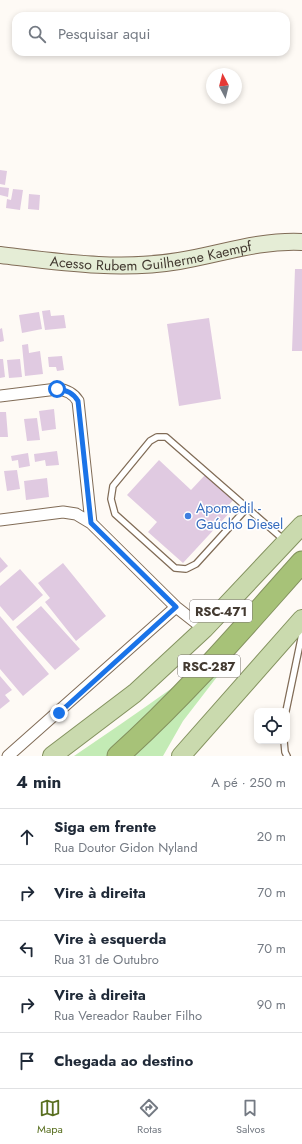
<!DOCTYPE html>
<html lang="pt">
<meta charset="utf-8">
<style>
body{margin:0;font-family:Jost,sans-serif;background:#f2f2f3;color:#1f2937}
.controls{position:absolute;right:12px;bottom:12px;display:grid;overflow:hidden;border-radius:8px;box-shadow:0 2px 6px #0003}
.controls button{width:36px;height:36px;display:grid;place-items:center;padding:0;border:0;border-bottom:1px solid #e0e1e3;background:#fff;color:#1f2937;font:20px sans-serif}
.compass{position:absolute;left:206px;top:68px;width:36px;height:36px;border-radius:50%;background:#fff;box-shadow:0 2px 6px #0003;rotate:353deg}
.stop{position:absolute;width:12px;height:12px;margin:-9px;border:3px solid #1a73e8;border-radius:50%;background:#fff}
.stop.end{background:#1a73e8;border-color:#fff;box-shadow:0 1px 4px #0008}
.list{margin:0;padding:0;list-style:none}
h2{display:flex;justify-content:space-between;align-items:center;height:52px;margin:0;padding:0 16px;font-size:17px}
h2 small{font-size:13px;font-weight:400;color:#747a83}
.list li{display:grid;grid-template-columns:26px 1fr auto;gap:12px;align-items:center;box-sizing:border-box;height:56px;padding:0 16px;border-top:1px solid #e0e1e3}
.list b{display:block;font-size:15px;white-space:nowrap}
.list p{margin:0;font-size:13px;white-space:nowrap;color:#747a83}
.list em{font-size:13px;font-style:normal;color:#747a83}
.icon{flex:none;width:22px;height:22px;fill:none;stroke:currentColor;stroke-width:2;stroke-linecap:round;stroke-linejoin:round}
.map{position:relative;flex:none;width:302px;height:756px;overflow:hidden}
.search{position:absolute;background:#fff;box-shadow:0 2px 6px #0003;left:12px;right:12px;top:12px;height:44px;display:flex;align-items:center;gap:10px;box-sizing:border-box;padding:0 14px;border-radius:12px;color:#747a83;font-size:15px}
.sheet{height:332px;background:#fff}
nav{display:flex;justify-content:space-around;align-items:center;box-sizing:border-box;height:56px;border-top:1px solid #e0e1e3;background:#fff;font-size:11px;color:#747a83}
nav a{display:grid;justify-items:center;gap:2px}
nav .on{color:#596f20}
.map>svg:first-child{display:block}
.green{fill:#c3ebb5}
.building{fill:#e0cae1}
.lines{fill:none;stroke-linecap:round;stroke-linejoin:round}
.lane-casing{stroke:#816c57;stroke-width:8}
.street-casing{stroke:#816c57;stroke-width:13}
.secondary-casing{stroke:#816c57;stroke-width:18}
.primary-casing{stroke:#84925f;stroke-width:20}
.highway-casing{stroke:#84925f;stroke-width:23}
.lane{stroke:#fff;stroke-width:5.5}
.street{stroke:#fff;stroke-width:11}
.secondary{stroke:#e5edd6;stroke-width:16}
.primary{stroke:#cadaae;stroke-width:18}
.highway{stroke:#a7c278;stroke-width:21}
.route{stroke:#1a73e8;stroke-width:5}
.shop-dot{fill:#3f7fe0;stroke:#fff;stroke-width:1.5}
.labels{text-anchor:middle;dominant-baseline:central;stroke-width:3;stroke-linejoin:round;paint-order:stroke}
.shield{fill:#fff;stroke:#7b756f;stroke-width:1}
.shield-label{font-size:13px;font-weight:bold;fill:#433a31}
.street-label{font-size:14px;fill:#433a31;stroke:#fff}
.shop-label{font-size:14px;fill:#366cbe;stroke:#fff;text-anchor:start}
</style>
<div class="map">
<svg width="302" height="756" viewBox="0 0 302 756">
<rect width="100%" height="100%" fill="#fefaf5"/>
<path class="green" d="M257 625 183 721 163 756H74C136 714 198 671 257 625Z"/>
<path class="building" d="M0 170 7 171 5 185 0 184Z
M0 187 9 188 8 197 0 195Z
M13 189 23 190 20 210 6 208 7 199 11 200Z
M29 194 40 195 39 210 28 209Z
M295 269H302V351H292Z
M50 310 51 316 64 315 66 328 45 330 42 311Z
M39 312 42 329 22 333 19 315Z
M209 318 221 399 179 406 167 324Z
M2 328 4 341 0 342V329Z
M28 344 29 353 40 351 43 374 25 376 22 345Z
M62 356 64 370 57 371 56 367H49L48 357Z
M0 359H3L5 377 0 378Z
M20 359 22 377 9 378 7 360Z
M54 409 56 429 42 431 39 411Z
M0 412H6L8 437H0Z
M37 418 40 440 27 441 24 419Z
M57 451 59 465 46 466 45 460 35 462 34 454Z
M28 453 30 466 19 468 18 460 12 461 11 456Z
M159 460 191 490 206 474 234 499 228 506 232 510 183 563 148 532 157 522 127 495Z
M17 470 20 489 7 491 4 471Z
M47 478 49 497 26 500 24 481Z
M0 557 8 566 0 573Z
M63 563 106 616 76 641 45 602 50 598 38 583Z
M20 569 43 595 13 621 0 606V586Z
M41 606 80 649 55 670 16 627Z
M0 616 49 674 23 696 0 669Z
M0 676 12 690 5 695 10 701 0 709Z"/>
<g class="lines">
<g class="lane-casing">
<path id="lane" d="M247 508 196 564 186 569 175 568 115 514 111 499 113 486 150 441 157 437H166L284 540
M286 711 302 634
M284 741 285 752 287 756"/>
</g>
<g class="street-casing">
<path id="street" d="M0 396 57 389C67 390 73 393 78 401L91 523
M0 520 63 512 76 514 91 523 176 607 204 629
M8 756 176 607"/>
</g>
<g class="secondary-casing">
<g id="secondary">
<path id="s1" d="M0 255C60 262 119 271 179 261 221 254 258 240 302 242"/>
</g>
</g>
<g class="primary-casing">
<path id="primary" d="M52 756 135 693 204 629 302 525
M181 756 302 619"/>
</g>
<g class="highway-casing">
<path id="highway" d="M118 756C185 696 243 628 302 562"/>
</g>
<use href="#lane" class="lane"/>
<use href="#street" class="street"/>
<use href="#secondary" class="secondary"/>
<use href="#primary" class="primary"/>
<use href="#highway" class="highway"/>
</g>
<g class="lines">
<path class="route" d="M57 389C67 390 73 393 78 401L91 523 176 607 59 713"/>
</g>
<circle class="shop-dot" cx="188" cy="516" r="4"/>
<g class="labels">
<g class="shield">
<rect x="190" y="600" width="62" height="22" rx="3"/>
<rect x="178" y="655" width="62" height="22" rx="3"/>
</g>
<g class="shield-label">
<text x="221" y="611">RSC-471</text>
<text x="209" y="666">RSC-287</text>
</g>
<g class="street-label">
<text stroke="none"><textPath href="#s1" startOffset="152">Acesso Rubem Guilherme Kaempf</textPath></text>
</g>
<g class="shop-label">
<text x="196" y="508">Apomedil -<tspan x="196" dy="16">Gaúcho Diesel</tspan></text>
</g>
</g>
</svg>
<div class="controls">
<button><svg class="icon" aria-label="locate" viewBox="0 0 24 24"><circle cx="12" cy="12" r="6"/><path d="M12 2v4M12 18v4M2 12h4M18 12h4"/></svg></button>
</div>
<svg class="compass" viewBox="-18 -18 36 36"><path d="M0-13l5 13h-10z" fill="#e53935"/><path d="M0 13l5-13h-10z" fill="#747a83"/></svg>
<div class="stop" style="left:57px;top:389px"></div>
<div class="stop end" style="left:59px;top:713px"></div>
<div class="search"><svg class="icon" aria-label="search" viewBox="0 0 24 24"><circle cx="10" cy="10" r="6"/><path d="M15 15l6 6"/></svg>Pesquisar aqui</div>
</div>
<section class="sheet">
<h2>4 min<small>A pé · 250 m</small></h2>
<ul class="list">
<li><svg class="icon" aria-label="ahead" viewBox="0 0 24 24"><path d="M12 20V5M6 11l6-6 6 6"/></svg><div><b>Siga em frente</b><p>Rua Doutor Gidon Nyland</p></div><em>20 m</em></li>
<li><svg class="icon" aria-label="right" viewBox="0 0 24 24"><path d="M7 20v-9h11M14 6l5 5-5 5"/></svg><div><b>Vire à direita</b></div><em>70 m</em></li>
<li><svg class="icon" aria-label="left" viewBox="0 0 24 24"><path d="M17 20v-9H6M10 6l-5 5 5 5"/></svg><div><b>Vire à esquerda</b><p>Rua 31 de Outubro</p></div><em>70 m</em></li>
<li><svg class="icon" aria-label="right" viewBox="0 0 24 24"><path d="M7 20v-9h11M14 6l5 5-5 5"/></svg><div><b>Vire à direita</b><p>Rua Vereador Rauber Filho</p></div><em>90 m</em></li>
<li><svg class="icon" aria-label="arrive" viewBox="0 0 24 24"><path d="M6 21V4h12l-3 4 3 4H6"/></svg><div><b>Chegada ao destino</b></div></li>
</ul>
</section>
<nav>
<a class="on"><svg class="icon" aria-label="map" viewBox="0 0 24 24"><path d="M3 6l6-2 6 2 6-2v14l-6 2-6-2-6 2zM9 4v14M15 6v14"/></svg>Mapa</a>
<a><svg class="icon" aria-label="directions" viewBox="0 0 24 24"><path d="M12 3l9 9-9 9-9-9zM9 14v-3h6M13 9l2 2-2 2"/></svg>Rotas</a>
<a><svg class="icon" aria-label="saved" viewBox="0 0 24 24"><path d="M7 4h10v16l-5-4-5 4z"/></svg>Salvos</a>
</nav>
